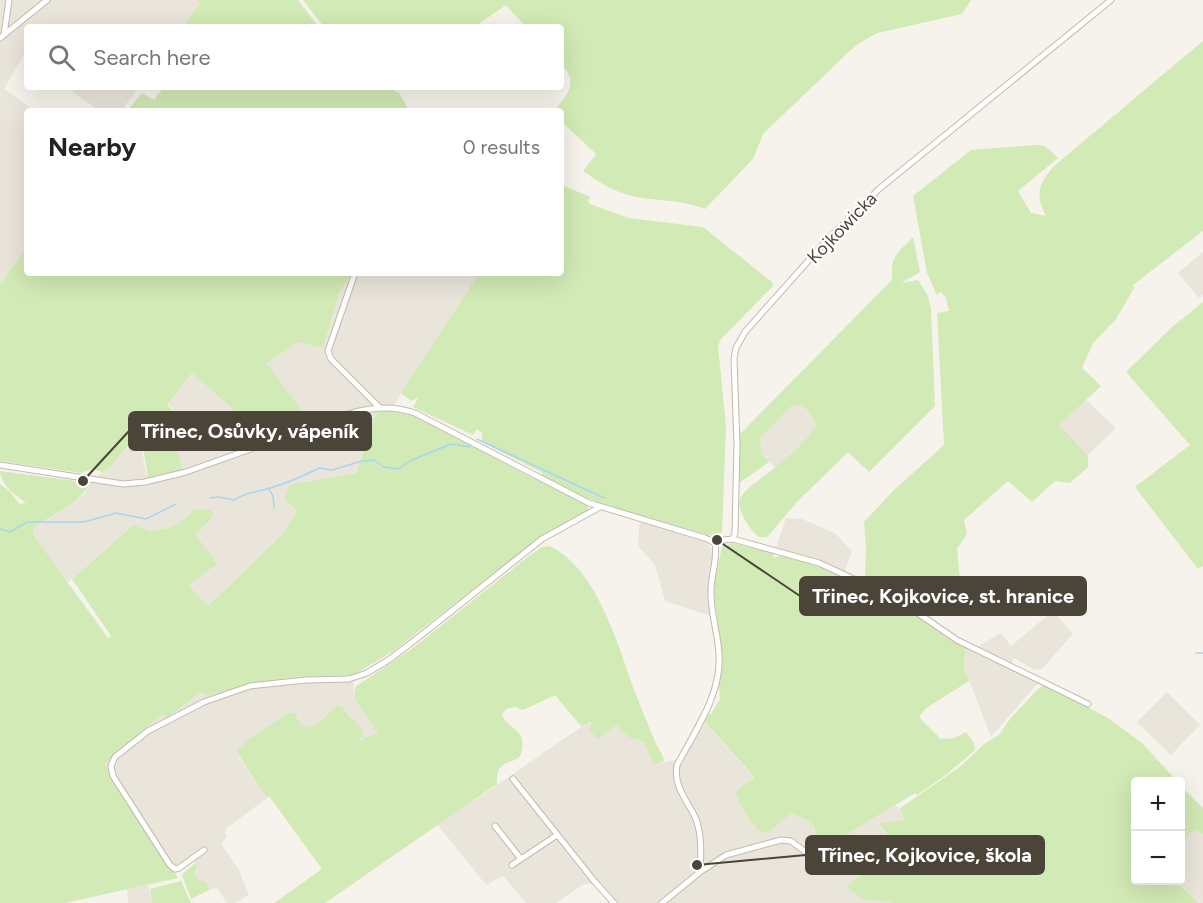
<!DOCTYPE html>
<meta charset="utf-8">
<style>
body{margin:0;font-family:Figtree,sans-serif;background:#f2f2f2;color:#222}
.controls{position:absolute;right:18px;bottom:18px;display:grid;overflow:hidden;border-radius:6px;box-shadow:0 6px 24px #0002}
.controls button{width:54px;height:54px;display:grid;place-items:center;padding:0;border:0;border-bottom:2px solid #e0e0e0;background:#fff;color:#222;font:30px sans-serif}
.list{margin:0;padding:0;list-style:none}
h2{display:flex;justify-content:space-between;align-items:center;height:78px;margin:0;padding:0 24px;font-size:26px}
h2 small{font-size:20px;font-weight:400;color:#767676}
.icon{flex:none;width:33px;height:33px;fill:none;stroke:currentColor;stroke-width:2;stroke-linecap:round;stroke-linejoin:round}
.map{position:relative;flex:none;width:1203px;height:903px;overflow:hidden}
.search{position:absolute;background:#fff;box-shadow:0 6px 24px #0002;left:24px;top:24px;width:540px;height:66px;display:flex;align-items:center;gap:15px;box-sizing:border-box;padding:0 21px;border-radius:6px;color:#767676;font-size:22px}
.panel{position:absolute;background:#fff;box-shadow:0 6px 24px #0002;left:24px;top:108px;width:540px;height:168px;border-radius:6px}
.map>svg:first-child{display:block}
.residential{fill:#eae5da}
.green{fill:#d2eab5}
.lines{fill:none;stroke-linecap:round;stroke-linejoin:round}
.stream{stroke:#a9d4f2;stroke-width:1.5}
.street-casing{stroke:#c2bbae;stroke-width:7}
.street{stroke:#fff;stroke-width:5}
.labels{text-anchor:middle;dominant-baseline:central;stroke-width:4.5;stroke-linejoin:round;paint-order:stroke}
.street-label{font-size:18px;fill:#4b4439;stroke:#fff}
.leader{fill:none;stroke:#4b4439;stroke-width:2}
.callout-dot{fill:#4b4439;stroke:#fff;stroke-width:2}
.callout{fill:#4b4439;stroke:#4b4439;stroke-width:2}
.callout-label{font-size:20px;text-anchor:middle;font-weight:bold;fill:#fff}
</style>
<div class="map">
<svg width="1203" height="903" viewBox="0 0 1203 903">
<rect width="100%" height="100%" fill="#f6f3ec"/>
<path class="residential" d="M0 0H197L201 2 183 27H27V58L23 56 4 89 35 111H27V247L0 284Z
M66 87H139L121 111H99Z
M1203 252V295L1199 298 1178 273Z
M351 273H479L390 411 377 412 356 473 289 485 297 511 283 534 207 607 188 585 195 534 212 518 189 513 177 524 167 528 152 531 133 525 68 582 33 534 34 528 57 514 84 494 91 483 140 436 142 437 141 442 146 475 176 450 177 444 185 438 191 425 168 404 192 373 226 403 255 432 260 427 270 423 276 431 310 422 267 363 297 342 323 348 339 294Z
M1086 400 1116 428 1088 455 1059 425Z
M800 404 809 412 817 428 775 468 762 454 760 438 791 405Z
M786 518 802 519 835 533 852 551 845 571 828 563 776 548Z
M640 521 703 541 711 548 713 558 708 581V594L711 616 665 601 655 565 638 546Z
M1053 611 1073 634 1043 668 1037 670 1033 669 1014 658 1011 664 975 648 1001 633 1011 646Z
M966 646 1039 682 991 737 964 667Z
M326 675H353L354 690 360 708 378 734 368 736 359 741 364 733 362 729 351 719 346 710 337 705 325 717 310 728 302 725 297 717 248 742 238 750V755L267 798 227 828 225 833 227 837 221 844 238 868 249 895 235 903H227L217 888 211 889 204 880 201 881 194 873 197 866 193 861 175 874 105 763 163 713 168 718 201 692 207 696 223 691 292 677Z
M1167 692 1200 725 1171 755 1137 722Z
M699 716 755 779 746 812 754 826 769 832 790 813 805 818 810 821 817 837 818 846 825 847 896 805 904 818 903 820 879 825 897 848 846 886 862 899 893 903H610L593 884H584L556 903H526L503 876 486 885 437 824 478 798 588 722 592 725 590 730 617 726 628 737 643 742 660 763 676 760Z
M1195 828 1203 834V903H1199L1175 881 1180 880 1181 841Z
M148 885 152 903H128L127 889Z"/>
<path class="green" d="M197 0H298L319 27H183L200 3Z
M303 0H971L962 14 877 33 855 46 763 134 753 159 705 209C677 198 651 202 625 194 609 189 596 180 583 171L596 154 561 121V111H554C567 94 580 83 561 64V27H526L506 5 474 27H324Z
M1203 41V231L1133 285 1134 288 1116 319 1093 343 1082 368 1101 386 1059 425 1088 455V467L1070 483 1055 481 1032 502 1008 481 964 520 967 534 957 549 962 599 944 598 929 613 865 577 866 548 864 522 893 491 944 445 937 313 949 311 946 298 941 292 937 295 927 273 913 196 971 150 1035 145 1045 146 1058 158 1018 191 1031 213 1046 216C1035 195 1038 184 1054 166Z
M164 87H389L400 94 409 111H127L142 93 154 100Z
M561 185 591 197 588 201 590 204 629 218 703 227 773 283V286L721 339 718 346 726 426 722 532 718 538 601 504 588 498V511L517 557 516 556 392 652 353 675 292 677 223 691 207 696 201 692 167 718 162 714 105 764 178 878 65 903H0V484L10 491 19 504 26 503C15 495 1 485 0 471L91 483C77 505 54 513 34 528L33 534 108 638 111 636 72 579 133 525 152 531 167 528 177 524 195 509 210 510 213 513 212 518 195 534 217 564 188 585 208 606 283 534 297 511 285 500 289 485 356 473 377 412 390 411 413 416 446 431 532 478 543 473 482 442V433L477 429 473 435 413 407 418 398 411 401 401 393 479 273H561Z
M913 237 920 272 901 283 918 280 928 296 931 309 935 406 869 472 848 452 798 501 767 537H759C750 530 735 509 741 497 745 489 765 476 773 469 788 457 803 442 817 427L809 412 800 404 791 406 760 438 762 454 769 462 739 483 740 434 892 280C891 255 896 255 913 237Z
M27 247V273H351L339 294 323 348 297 342 267 363 310 422C294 428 282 439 270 424L260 427 259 433 255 432 226 403 192 373 167 405 193 428 176 446 182 469 171 473 148 477 141 435 138 437V444L129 445 110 467 102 472 93 469 81 473 0 461V284Z
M1203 302V566L1198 569 1135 487 1190 445 1126 372 1171 328Z
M732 543 773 553 774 558 782 555C850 572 908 610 966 646L964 667 969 681 925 709 919 717 941 739 954 738 966 732 974 743 975 750 947 774 917 795 915 793 826 847 818 846C814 821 813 822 791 813L769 832 765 833C751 828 741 806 736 793L739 788 755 778 704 721 708 714H711L720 699 719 687 723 661 713 588 722 547Z
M549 546C599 568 619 651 637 697 643 713 650 729 656 744 659 750 663 754 664 761L654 765 644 742 628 737 617 726 613 727 597 739 590 730 591 722 581 726 555 695 523 710 515 707 506 709 502 715C507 729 526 728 522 750 519 769 495 753 497 784L325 903H274L322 869 269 796 267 798 238 754V750L249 739 289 713H294L302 725 310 728 325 717 337 705C346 707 345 712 351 718 356 723 360 725 364 733L359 741 368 736 378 734 355 700V687L413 648 529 556 542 547Z
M1045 685 1108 718 1142 743 1177 781 1136 782V880L1175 881 1199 903H893L862 899 846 886 897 848 879 824 903 820 904 818 899 809 961 766 984 744 999 735 1010 719 1039 688Z
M1180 785 1203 808V834L1195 829 1181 841Z
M195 863 197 866 194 873 201 881 204 880 211 889 191 899 182 875Z
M181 881 191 903H152L150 889Z"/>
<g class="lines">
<path class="stream" d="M477 439 604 498
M269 489 273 496 274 508
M210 498 219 497 234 500C248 491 255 493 270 488 287 483 304 476 319 468L332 470 362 461 374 460 384 467 398 469 410 461 451 444 470 447
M0 529 10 532 27 522H84L116 513 146 519 176 504
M1196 653H1203"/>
<g class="street-casing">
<path id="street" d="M4 35 9 0
M0 38 47 0
M355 273 328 351 331 359 379 407
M0 465 123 484 145 482 186 472 355 412C376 407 394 406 415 413L589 503 705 538 715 543C718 561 710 577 711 594 711 614 718 634 719 654 722 694 695 731 677 765 673 787 688 801 696 819 702 836 701 854 700 872L662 903
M733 539 735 533 737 445 734 359 736 348 745 332 825 242 879 189 1111 0
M715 543 723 540 733 539 819 563 871 587 919 614 957 640 1088 704
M513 779 595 882 614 903
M495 826 521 859
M204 850 179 868 175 869 170 865 113 776 111 766 115 757 148 731 204 702 250 686 306 680 349 679 367 673 390 659 424 633 542 539 600 507
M512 865 557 835
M700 872 726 855 781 840 791 841 807 853 819 854 829 857"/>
</g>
<use href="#street" class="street"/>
</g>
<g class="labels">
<g class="street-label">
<text transform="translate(842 228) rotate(-46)">Kojkowicka</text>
</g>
</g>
<path class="leader" d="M83 481L129 431M717 540L800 596M697 865L806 855"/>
<g class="callout-dot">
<circle cx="83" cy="481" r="6"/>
<circle cx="717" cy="540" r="6"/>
<circle cx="697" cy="865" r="6"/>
</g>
<g class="callout">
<rect x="129" y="412" width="242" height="38" rx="6"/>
<rect x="800" y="577" width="286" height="38" rx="6"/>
<rect x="806" y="836" width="238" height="38" rx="6"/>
</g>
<g class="callout-label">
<text x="250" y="438">Třinec, Osůvky, vápeník</text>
<text x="943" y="603">Třinec, Kojkovice, st. hranice</text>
<text x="925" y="862">Třinec, Kojkovice, škola</text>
</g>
</svg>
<div class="controls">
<button>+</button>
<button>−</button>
</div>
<div class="search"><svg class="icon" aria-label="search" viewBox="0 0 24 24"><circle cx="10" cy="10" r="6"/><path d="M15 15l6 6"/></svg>Search here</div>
<section class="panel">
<h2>Nearby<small>0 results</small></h2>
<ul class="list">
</ul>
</section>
</div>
